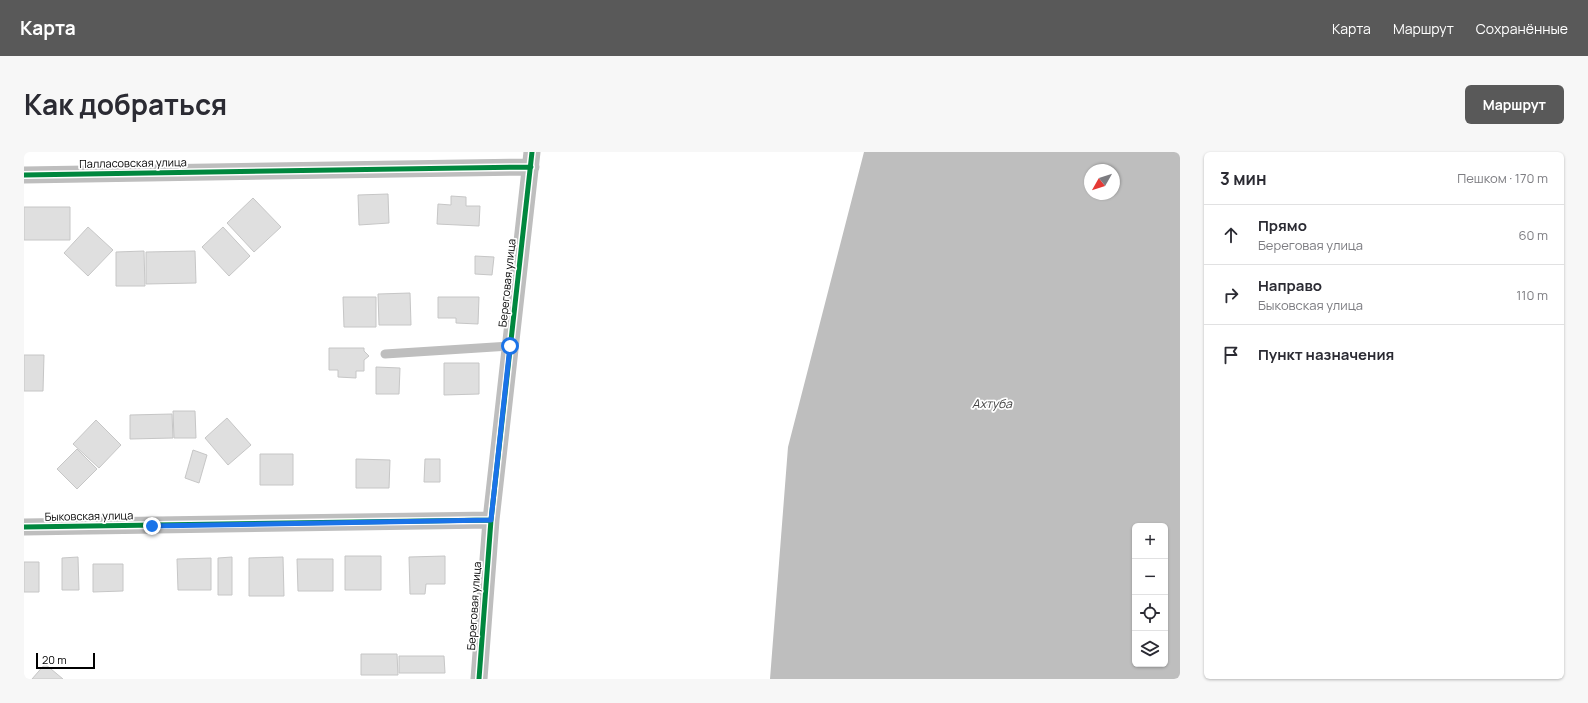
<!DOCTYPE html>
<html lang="ru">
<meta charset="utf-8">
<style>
:root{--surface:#fff;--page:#f7f7f7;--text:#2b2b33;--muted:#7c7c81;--line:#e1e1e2;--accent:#595959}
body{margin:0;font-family:Manrope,sans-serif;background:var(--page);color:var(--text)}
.controls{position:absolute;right:12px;bottom:12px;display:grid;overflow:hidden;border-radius:6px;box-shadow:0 1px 3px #0004}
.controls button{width:36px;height:36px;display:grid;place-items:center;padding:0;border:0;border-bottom:1px solid var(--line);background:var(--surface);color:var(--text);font:20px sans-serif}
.compass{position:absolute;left:1060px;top:12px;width:36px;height:36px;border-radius:50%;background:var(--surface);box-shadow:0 1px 3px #0004;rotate:231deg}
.scale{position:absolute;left:12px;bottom:10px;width:59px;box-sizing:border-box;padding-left:4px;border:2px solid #000;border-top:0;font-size:11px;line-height:14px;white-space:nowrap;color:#000;-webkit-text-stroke:3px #fff;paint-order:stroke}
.stop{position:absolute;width:12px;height:12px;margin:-9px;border:3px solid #1a73e8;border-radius:50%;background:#fff}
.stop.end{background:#1a73e8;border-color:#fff;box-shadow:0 1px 4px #0008}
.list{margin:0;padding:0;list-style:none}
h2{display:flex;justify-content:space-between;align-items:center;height:52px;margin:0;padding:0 16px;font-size:17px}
h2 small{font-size:13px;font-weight:400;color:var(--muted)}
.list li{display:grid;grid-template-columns:26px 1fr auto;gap:12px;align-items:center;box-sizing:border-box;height:60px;padding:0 16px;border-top:1px solid var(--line)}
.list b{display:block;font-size:15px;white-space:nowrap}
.list p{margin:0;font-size:13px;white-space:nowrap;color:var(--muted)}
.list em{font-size:13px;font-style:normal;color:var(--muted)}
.icon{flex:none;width:22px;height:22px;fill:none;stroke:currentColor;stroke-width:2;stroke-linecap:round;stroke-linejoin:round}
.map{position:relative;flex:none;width:1156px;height:527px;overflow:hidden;border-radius:6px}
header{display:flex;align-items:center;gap:24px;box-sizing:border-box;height:56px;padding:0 20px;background:var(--accent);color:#fff}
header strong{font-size:19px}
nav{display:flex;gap:22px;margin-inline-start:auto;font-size:14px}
.intro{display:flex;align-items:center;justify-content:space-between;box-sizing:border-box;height:96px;padding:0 24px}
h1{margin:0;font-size:28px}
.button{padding:10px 18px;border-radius:6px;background:var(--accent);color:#fff;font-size:14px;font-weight:700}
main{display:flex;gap:24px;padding:0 24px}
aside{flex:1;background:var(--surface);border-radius:6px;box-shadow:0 1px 3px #0004}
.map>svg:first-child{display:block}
</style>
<header>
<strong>Карта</strong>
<nav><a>Карта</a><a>Маршрут</a><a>Сохранённые</a></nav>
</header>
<div class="intro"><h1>Как добраться</h1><a class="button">Маршрут</a></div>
<main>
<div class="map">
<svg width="1156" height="527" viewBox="0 0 1156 527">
<rect width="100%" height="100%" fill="#fff"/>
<path fill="#bebebe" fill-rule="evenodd" d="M840,0H1156V527H746L764,295ZM1066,18H1090V42H1066ZM1111,374H1141V512H1111Z"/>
<path fill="#dfdfdf" stroke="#c6c6c6" d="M364,42L365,71L335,73L334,43Z
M427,44L442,45V54H456L455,74L413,72L414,52L427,53Z
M229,46L257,75L230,100L203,71Z
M0,55H46V88H0Z
M64,75L89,98L64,124L40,101Z
M199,75L226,104L205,124L178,95Z
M120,99L121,134H92V100Z
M171,99L172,131L122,132V100Z
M451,104L470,105L468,123L451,122Z
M386,141L387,173H355L354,142Z
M319,145H352V175H320Z
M414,145H455L454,172L432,171V166H414Z
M305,196H340V199L345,204L340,208V219H332V226L314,225V218H305Z
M0,203H20L19,239H0Z
M420,211H455V242L420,243Z
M352,215L376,216L375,242H352Z
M149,259H171L172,286H150Z
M148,262L149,286L106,287V263Z
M203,266L227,293L204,313L181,286Z
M72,268L97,293L75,316L49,292Z
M53,297L73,317L53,337L33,317Z
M169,298L183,303L175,331L161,326Z
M236,302H269V333H236Z
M332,307L366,308L365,336H332Z
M401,307H416V330H400Z
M321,404H357V438H321Z
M421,404V432H402L401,442H386L385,405Z
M54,405L55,438H38V406Z
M208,405V443H194V406Z
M259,405L260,444H225V406Z
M187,406V438H154L153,407Z
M273,407H309V439H274Z
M0,410H15V440H0Z
M69,412H99V439L69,440Z
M337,502H373L374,523H337Z
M375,504H420L421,521H375Z
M21,512L39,527H8Z"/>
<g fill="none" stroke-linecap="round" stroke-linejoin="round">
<path stroke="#bebebe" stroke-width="9" d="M361,202L486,194"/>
<path stroke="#bebebe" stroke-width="17" d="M0,23L507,15
M0,375L467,368
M455,527L467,368L508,0"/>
<defs>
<path id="cycleway" d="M0,23L507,15
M0,375L467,368
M455,527L467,368L508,0"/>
</defs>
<use href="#cycleway" stroke="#fff" stroke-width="8"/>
<use href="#cycleway" stroke="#00873e" stroke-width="5"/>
</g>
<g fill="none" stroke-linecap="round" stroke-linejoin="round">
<path stroke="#1a73e8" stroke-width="5" d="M128,374L467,368L486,194"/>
</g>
<g text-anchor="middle" stroke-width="3.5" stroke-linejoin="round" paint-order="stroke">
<g font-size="11" fill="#000" stroke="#fff">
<text transform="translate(109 11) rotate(-1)" y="4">Палласовская улица</text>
<text transform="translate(483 131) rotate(-84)" y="4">Береговая улица</text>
<text transform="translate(65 364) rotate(-1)" y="4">Быковская улица</text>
<text transform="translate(450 454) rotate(-86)" y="4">Береговая улица</text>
</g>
<g font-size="12" font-style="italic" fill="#434343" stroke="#fff">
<text x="968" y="256">Ахтуба</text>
</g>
</g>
</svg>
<div class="controls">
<button>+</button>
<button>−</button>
<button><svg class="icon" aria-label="locate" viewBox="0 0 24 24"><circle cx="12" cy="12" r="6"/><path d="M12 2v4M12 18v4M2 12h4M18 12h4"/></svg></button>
<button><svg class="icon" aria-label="layers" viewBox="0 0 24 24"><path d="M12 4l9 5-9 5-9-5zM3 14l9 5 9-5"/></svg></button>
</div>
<svg class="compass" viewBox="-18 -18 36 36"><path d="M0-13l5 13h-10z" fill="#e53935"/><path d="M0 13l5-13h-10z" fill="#7c7c81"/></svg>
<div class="scale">20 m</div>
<div class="stop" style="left:486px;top:194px"></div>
<div class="stop end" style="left:128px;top:374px"></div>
</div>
<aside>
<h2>3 мин<small>Пешком · 170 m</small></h2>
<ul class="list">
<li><svg class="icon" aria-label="ahead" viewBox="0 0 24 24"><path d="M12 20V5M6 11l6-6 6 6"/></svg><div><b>Прямо</b><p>Береговая улица</p></div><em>60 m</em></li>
<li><svg class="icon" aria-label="right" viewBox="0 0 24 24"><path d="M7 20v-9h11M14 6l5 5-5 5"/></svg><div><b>Направо</b><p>Быковская улица</p></div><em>110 m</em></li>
<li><svg class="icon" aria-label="arrive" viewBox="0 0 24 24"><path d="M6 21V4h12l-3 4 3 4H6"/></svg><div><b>Пункт назначения</b></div></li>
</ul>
</aside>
</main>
